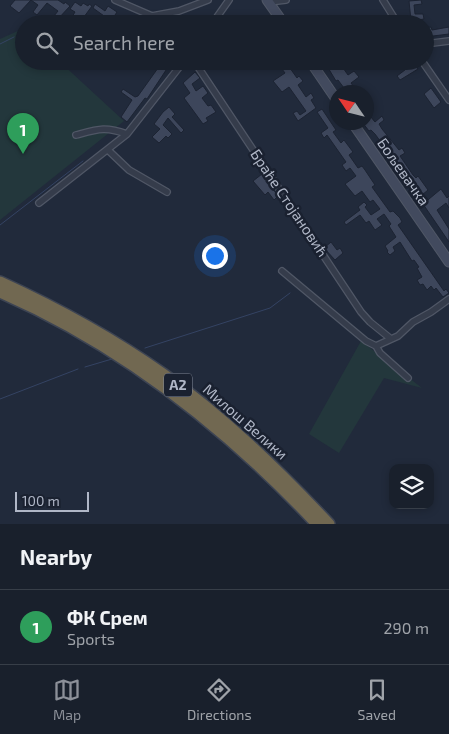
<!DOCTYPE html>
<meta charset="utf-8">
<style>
:root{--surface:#19202c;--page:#262d38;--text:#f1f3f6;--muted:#9fa3a9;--line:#373e48;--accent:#8c9099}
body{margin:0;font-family:"Exo 2",sans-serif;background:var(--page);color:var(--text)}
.controls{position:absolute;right:15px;bottom:15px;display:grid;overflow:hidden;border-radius:10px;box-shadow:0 2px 8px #0003}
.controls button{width:45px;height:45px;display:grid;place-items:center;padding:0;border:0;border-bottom:1px solid var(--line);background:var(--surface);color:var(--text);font:25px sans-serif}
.compass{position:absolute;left:329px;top:85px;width:45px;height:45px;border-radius:50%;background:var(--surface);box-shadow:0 2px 8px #0003;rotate:305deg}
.scale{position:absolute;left:15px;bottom:12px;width:74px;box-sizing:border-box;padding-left:5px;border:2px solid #b0b7c7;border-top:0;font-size:14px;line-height:18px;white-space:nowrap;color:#b0b7c7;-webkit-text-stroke:4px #1a2130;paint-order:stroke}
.you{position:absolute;left:214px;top:255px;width:18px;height:18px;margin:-12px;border:4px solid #fff;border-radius:50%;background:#1a73e8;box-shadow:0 0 0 8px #1a73e833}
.badge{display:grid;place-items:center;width:32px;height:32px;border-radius:50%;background:var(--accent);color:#fff;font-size:16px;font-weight:700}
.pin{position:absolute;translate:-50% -41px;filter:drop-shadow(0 1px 2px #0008)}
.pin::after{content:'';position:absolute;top:26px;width:18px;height:15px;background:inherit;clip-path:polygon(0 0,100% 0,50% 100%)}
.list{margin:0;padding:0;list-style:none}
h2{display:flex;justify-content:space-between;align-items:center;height:65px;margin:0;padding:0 20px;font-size:21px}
h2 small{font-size:16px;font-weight:400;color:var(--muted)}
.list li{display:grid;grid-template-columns:32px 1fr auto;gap:15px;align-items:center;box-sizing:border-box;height:75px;padding:0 20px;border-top:1px solid var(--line)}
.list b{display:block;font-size:19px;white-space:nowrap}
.list p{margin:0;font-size:16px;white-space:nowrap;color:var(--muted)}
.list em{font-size:16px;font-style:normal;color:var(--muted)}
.icon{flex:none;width:28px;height:28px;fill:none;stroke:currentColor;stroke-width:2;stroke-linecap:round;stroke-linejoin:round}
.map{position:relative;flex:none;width:449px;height:524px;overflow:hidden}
.search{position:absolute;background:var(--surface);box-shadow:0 2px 8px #0003;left:15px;right:15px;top:15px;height:55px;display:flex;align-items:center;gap:12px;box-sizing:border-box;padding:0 18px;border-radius:28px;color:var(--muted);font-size:19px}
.sheet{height:140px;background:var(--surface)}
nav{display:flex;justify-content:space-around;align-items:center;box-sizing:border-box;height:70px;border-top:1px solid var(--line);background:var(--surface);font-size:14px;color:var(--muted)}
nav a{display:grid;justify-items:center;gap:2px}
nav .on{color:var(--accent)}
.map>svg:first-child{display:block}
</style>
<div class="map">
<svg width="449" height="524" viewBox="0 0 449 524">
<rect width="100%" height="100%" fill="#212a3b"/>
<path fill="#23373c" d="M20,30L24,37V61H59L124,121L0,220V39Z
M361,341L422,388L384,378L339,453L309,434Z"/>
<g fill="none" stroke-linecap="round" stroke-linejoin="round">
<path stroke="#344363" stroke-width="1" d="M0,44L14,37
M0,225L83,161
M145,348L270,308L290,293
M85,367L112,359
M0,399L78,369"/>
</g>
<path fill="#3d465b" stroke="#1c2332" d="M15,0H31L19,13L10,6Z
M31,0H58L64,4L65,2L70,6L58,19L54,16L58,11L47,3L37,15L33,12L38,5Z
M421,0L422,4L414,5L415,14H423L424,19L411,21L409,1Z
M75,2L81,6L83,3L88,6L89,4L92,6L81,21L76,17L75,19L72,17L75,12L70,9Z
M95,4L105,11L108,6L117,12L111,21L93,8Z
M431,27L432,30L449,27V34L425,37V28Z
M163,61H172L147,99L145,98L127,122L121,117L132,100L121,92L123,89L135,97L138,96Z
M276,61H285L297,78L299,76L303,81L298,85L306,97L311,93L314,98L311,100L316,108L298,121L293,113L297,111L300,115L306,111L289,87L282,92L273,81L285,73Z
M324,61H347L341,65L348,75L354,71L359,77L351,83L357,91L347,92L338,80L336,81Z
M414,63L418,69L400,80L397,76Z
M195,72L200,78L192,84L196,91L203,86L208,93L202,98L208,106L211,105L216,112L206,118L208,121L203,124L184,98L190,93L183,83Z
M431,88L441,102L434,108L424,94Z
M169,107L175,114L172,117L184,130L181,133L168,118L163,125L172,134L168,138L166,136L159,143L152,137L160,129L154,124L163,112Z
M322,109L336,130L333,132L341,143L344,140L353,152L349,155L358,168L362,166L365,170L375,185L372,187L390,212L393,211L400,218L402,222L398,225L444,291L446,289L449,293L443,297L436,288L434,290L431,286L427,290L423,284L420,285L417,280L422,277L417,268L419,267L414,260L412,261L400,242L393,247L395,251L390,255L387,252L388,251L385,246L396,237L389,226L391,224L384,214L377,219L382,225L375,230L369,221L366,223L360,215L346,225L344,222L360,210L358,207L364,202L367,205L365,207L371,215L380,209L373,200L370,202L362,191L355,196L345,184L356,176L350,168L346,171L342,165L346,162L327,135L324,138L321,133L328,128L317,112Z
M366,111L375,122L382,116L384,120L379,124L382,129L399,150L402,148L405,153L400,156L413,175L416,178L418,176L428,190L422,195L413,183L411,185L405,176L402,178L398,172L400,170L388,152L387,154L384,150L386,149L375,134L371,130L369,131L362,122H366Z
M262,174L278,196L274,200L268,192L265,195L253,181Z
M441,189L447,198L449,196V208L446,203L437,210L449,229V242L423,204Z
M331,242L337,250L340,248L343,253L335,260L324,248Z"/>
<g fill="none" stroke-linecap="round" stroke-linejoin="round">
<defs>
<path id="street" d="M115,0L152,16L179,11L208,0
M383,0L398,24
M269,2L286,0
M212,24L229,0
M425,44L449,41
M194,61L361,312L370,322L391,339
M422,61L449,100
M76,135C98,129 105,126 127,134
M108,150L129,170L167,192
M39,203L127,134L184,61
M282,271L366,341L376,346L380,353L408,378
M376,346L398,336L413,322L431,312L449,299"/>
<path id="secondary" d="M267,0L284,24
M310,61L336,99
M352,122L449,262"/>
<path id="highway" d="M0,282C57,308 112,338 163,374C224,417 278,470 329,524
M0,292C122,345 226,427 317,524"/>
</defs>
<use href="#street" stroke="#505766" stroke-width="8"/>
<use href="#secondary" stroke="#505766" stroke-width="11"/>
<use href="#highway" stroke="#3d4453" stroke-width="14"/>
<use href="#street" stroke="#353c4b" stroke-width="5.5"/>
<use href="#secondary" stroke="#424a5e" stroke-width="9"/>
<use href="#highway" stroke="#716851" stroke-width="11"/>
</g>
<g text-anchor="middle" stroke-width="5" stroke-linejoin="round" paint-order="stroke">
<rect fill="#1a2130" stroke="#838a9a" stroke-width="1" x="164" y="373.5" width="28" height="23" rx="4"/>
<g font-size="14" font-weight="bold" fill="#b0b7c7">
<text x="178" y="390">A2</text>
</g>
<g font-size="15" fill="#b0b7c7" stroke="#1a2130">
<text transform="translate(403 172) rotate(55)" y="5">Бољевачка</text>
<text transform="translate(289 203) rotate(56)" y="5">Браће Стојановић</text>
<text transform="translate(245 422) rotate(41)" y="5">Милош Велики</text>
</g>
</g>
</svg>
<div class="controls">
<button><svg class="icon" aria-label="layers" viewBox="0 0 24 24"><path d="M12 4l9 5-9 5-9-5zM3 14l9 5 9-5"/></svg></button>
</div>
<svg class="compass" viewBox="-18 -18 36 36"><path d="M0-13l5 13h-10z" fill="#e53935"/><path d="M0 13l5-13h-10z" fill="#9fa3a9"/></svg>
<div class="scale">100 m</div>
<div class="you"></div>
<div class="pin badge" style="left:23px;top:154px;background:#2e9e5b">1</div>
<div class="search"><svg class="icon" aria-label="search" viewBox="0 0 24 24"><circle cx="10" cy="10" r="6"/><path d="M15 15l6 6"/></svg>Search here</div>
</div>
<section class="sheet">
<h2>Nearby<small></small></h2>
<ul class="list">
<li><span class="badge" style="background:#2e9e5b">1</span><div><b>ФК Срем</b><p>Sports</p></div><em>290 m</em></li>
</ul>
</section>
<nav>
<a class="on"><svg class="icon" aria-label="map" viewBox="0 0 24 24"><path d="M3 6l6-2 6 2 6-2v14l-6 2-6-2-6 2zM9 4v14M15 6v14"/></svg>Map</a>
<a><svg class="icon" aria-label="directions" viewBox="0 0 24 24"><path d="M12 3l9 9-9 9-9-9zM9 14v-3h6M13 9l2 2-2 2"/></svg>Directions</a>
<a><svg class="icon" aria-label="saved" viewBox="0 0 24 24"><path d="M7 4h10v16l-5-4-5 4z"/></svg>Saved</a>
</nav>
